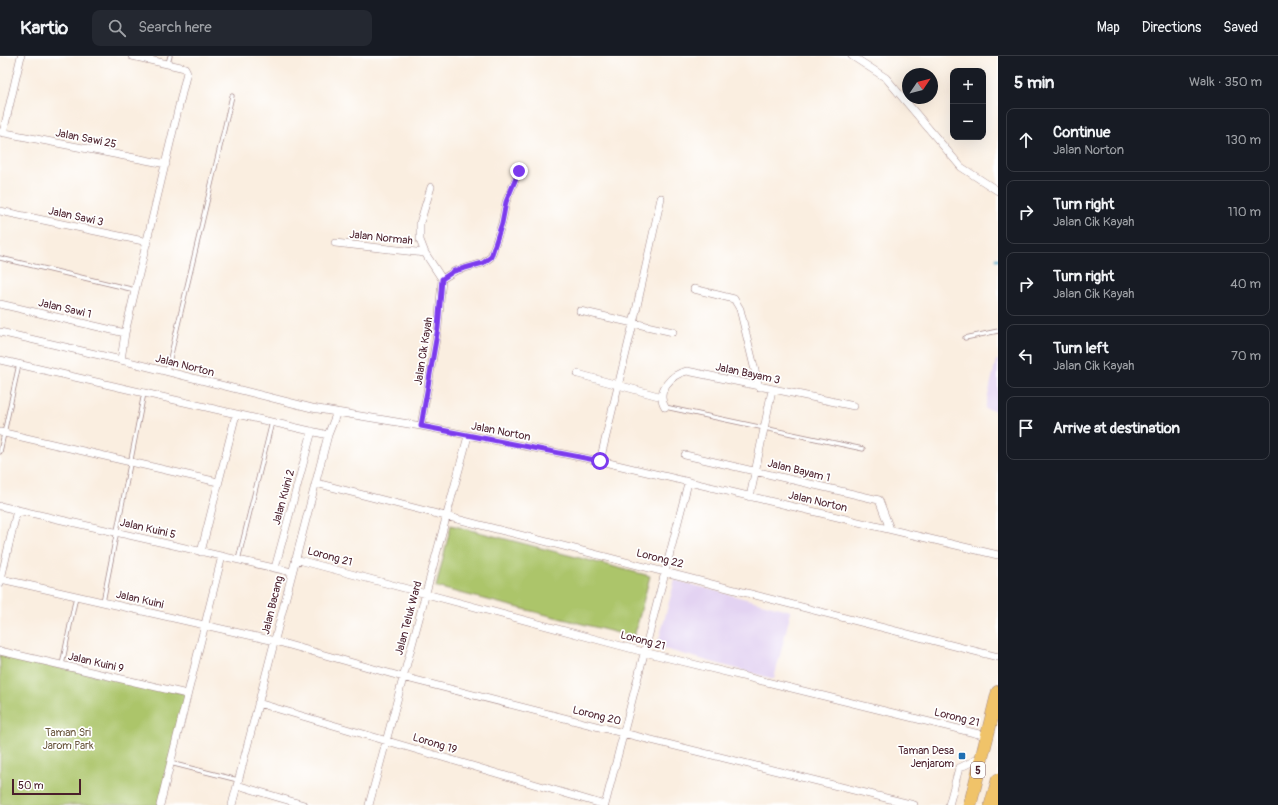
<!DOCTYPE html>
<meta charset="utf-8">
<style>
:root{--surface:#171b24;--page:#242831;--text:#f1f3f6;--muted:#9ea1a6;--line:#363941}
body{margin:0;font-family:Pangolin,sans-serif;background:var(--page);color:var(--text)}
.controls{position:absolute;right:12px;top:12px;display:grid;overflow:hidden;border-radius:8px;box-shadow:0 4px 16px #0002}
.controls button{width:36px;height:36px;display:grid;place-items:center;padding:0;border:0;border-bottom:1px solid var(--line);background:var(--surface);color:var(--text);font:20px sans-serif}
.compass{position:absolute;left:902px;top:12px;width:36px;height:36px;border-radius:50%;background:var(--surface);box-shadow:0 4px 16px #0002;rotate:55deg}
.scale{position:absolute;left:12px;bottom:10px;width:69px;box-sizing:border-box;padding-left:4px;border:2px solid #4a1f2b;border-top:0;font-size:11px;line-height:14px;white-space:nowrap;color:#4a1f2b;-webkit-text-stroke:3px #fff;paint-order:stroke}
.stop{position:absolute;width:12px;height:12px;margin:-9px;border:3px solid #7c3aed;border-radius:50%;background:#fff}
.stop.end{background:#7c3aed;border-color:#fff;box-shadow:0 1px 4px #0008}
.list{margin:0;padding:0;list-style:none}
h2{display:flex;justify-content:space-between;align-items:center;height:52px;margin:0;padding:0 16px;font-size:17px}
h2 small{font-size:13px;font-weight:400;color:var(--muted)}
.list li{display:grid;grid-template-columns:26px 1fr auto;gap:12px;align-items:center;box-sizing:border-box;height:64px;margin:0 8px 8px;padding:0 8px;border:1px solid var(--line);border-radius:8px}
.list b{display:block;font-size:15px;white-space:nowrap}
.list p{margin:0;font-size:13px;white-space:nowrap;color:var(--muted)}
.list em{font-size:13px;font-style:normal;color:var(--muted)}
.icon{flex:none;width:22px;height:22px;fill:none;stroke:currentColor;stroke-width:2;stroke-linecap:round;stroke-linejoin:round}
.map{position:relative;flex:none;width:998px;height:749px;overflow:hidden}
header{display:flex;align-items:center;gap:24px;box-sizing:border-box;height:56px;padding:0 20px;background:var(--surface);border-bottom:1px solid var(--line)}
header strong{font-size:19px}
nav{display:flex;gap:22px;margin-inline-start:auto;font-size:14px}
.search{width:280px;height:36px;background:var(--page);display:flex;align-items:center;gap:10px;box-sizing:border-box;padding:0 14px;border-radius:8px;color:var(--muted);font-size:15px}
main{display:flex}
aside{flex:1;background:var(--surface)}
.map>svg:first-child{display:block}
</style>
<header>
<strong>Kartio</strong>
<div class="search"><svg class="icon" aria-label="search" viewBox="0 0 24 24"><circle cx="10" cy="10" r="6"/><path d="M15 15l6 6"/></svg>Search here</div>
<nav><a>Map</a><a>Directions</a><a>Saved</a></nav>
</header>
<main>
<div class="map">
<svg width="998" height="749" viewBox="0 0 998 749">
<rect width="100%" height="100%" fill="#fff"/>
<filter id="ink" filterUnits="userSpaceOnUse"><feTurbulence type="fractalNoise" baseFrequency=".025" numOctaves="2"/><feDisplacementMap in="SourceGraphic" scale="8" xChannelSelector="R" yChannelSelector="G"/><feConvolveMatrix kernelMatrix="1 2 1 2 8 2 1 2 1" color-interpolation-filters="sRGB"/></filter>
<filter id="wash" filterUnits="userSpaceOnUse"><feTurbulence type="fractalNoise" baseFrequency=".012" numOctaves="4" result="noise"/><feDisplacementMap in="SourceGraphic" scale="16" xChannelSelector="R" yChannelSelector="G"/><feGaussianBlur stdDeviation="0.9" result="paint"/><feColorMatrix in="noise" values="0 0 0 0 0 0 0 0 0 0 0 0 0 0 0 0 0 1.4 0 .05"/><feComposite in="paint" operator="in"/></filter>
<g filter="url(#wash)">
<rect width="100%" height="100%" fill="#faeee0"/>
<path fill="#e3d3f2" d="M996,304H998V355L985,353Z
M675,524L791,555L774,623L657,591Z"/>
<path fill="#acc56b" stroke="#7b724b" d="M451,469L650,520L634,581L436,531Z
M0,599L187,638L160,749H0Z"/>
<g fill="none" stroke-linecap="round" stroke-linejoin="round">
<path stroke="#49a5c7" stroke-width="3" d="M997,203H998"/>
</g>
</g>
<g filter="url(#ink)">
<g fill="none" stroke-linecap="round" stroke-linejoin="round">
<defs>
<path id="lane" d="M168,7L170,0
M0,202L135,234
M965,282L998,275
M167,315L232,40
M665,351L863,393
M0,396L19,308
M238,504L272,366
M103,546L144,337
M62,609L76,540
M170,707L238,724"/>
<path id="street" d="M852,0L886,22L961,111L998,135
M0,76L166,108
M3,77L21,0
M0,155L148,186
M335,187L425,197
M442,223L455,215L483,207L491,201L502,167L506,146L519,115
M694,233L734,243L740,253L759,331
M0,248L125,277
M580,255L673,276
M0,276L121,304L312,352L421,370L600,405L998,499
M0,304L328,379
M121,304L125,277L187,16L185,12L132,0
M578,318L662,341
M665,351C655,335 672,318 687,315L854,350
M421,370L438,272L442,223L425,197L420,184V167L431,131
M0,376L218,426
M685,399L879,444L890,473
M600,405L633,268L661,142
M316,427L998,601
M750,441L772,334
M0,450L292,516
M201,496L236,358
M295,503L644,596L987,680
M275,512L312,375
M1,523L275,585L403,621L623,677L914,749
M0,527L17,454
M0,595L187,638
M258,647L605,749
M237,729L304,749
M160,749L222,500
M232,749L328,379L337,356
M369,749L468,380
M605,749L688,427
M949,749L959,712L982,701"/>
<path id="highway" d="M970,749L998,636
M991,749L998,724"/>
</defs>
<use href="#lane" stroke="#a28686" stroke-width="5"/>
<use href="#street" stroke="#a28686" stroke-width="8"/>
<use href="#highway" stroke="#a28686" stroke-width="14"/>
<use href="#lane" stroke="#fff" stroke-width="3.5"/>
<use href="#street" stroke="#fff" stroke-width="7"/>
<use href="#highway" stroke="#f0c369" stroke-width="13"/>
</g>
</g>
<g fill="none" stroke-linecap="round" stroke-linejoin="round" filter="url(#ink)">
<path stroke="#7c3aed" stroke-width="5" d="M519,115L506,146L502,167L491,201L483,207L454,215L442,223L438,272L421,370L600,405"/>
</g>
<rect fill="#1f6fb2" stroke="#fff" stroke-width="1.5" x="958" y="696" width="8" height="8" rx="2"/>
<g text-anchor="middle" stroke-width="3.5" stroke-linejoin="round" paint-order="stroke">
<rect fill="#fff" stroke="#80626b" stroke-width="1" x="971" y="706" width="14" height="16" rx="3"/>
<g font-size="10" font-weight="bold" fill="#4a1f2b">
<text x="978" y="718">5</text>
</g>
<g font-size="11" fill="#4a1f2b" stroke="#fff">
<text transform="translate(86 82) rotate(11)" y="4">Jalan Sawi 25</text>
<text transform="translate(76 160) rotate(12)" y="4">Jalan Sawi 3</text>
<text transform="translate(381 181) rotate(6)" y="4">Jalan Normah</text>
<text transform="translate(65 252) rotate(13)" y="4">Jalan Sawi 1</text>
<text transform="translate(423 295) rotate(-81)" y="4">Jalan Cik Kayah</text>
<text transform="translate(185 309) rotate(14)" y="4">Jalan Norton</text>
<text transform="translate(748 317) rotate(12)" y="4">Jalan Bayam 3</text>
<text transform="translate(501 375) rotate(11)" y="4">Jalan Norton</text>
<text transform="translate(799 414) rotate(14)" y="4">Jalan Bayam 1</text>
<text transform="translate(283 441) rotate(-75)" y="4">Jalan Kuini 2</text>
<text transform="translate(818 445) rotate(13)" y="4">Jalan Norton</text>
<text transform="translate(148 472) rotate(13)" y="4">Jalan Kuini 5</text>
<text transform="translate(330 500) rotate(15)" y="4">Lorong 21</text>
<text transform="translate(660 502) rotate(14)" y="4">Lorong 22</text>
<text transform="translate(140 543) rotate(13)" y="4">Jalan Kuini</text>
<text transform="translate(272 549) rotate(-76)" y="4">Jalan Bacang</text>
<text transform="translate(408 562) rotate(-75)" y="4">Jalan Teluk Ward</text>
<text transform="translate(643 584) rotate(15)" y="4">Lorong 21</text>
<text transform="translate(96 606) rotate(13)" y="4">Jalan Kuini 9</text>
<text transform="translate(597 659) rotate(14)" y="4">Lorong 20</text>
<text transform="translate(957 661) rotate(14)" y="4">Lorong 21</text>
<text transform="translate(435 687) rotate(17)" y="4">Lorong 19</text>
</g>
<g font-size="11" fill="#6c5941" stroke="#fff">
<text x="68" y="680">Taman Sri<tspan x="68" dy="13">Jarom Park</tspan></text>
</g>
<g font-size="11" fill="#4a1f2b" stroke="#fff" text-anchor="end">
<text x="954" y="698">Taman Desa<tspan x="954" dy="13">Jenjarom</tspan></text>
</g>
</g>
</svg>
<div class="controls">
<button>+</button>
<button>−</button>
</div>
<svg class="compass" viewBox="-18 -18 36 36"><path d="M0-13l5 13h-10z" fill="#e53935"/><path d="M0 13l5-13h-10z" fill="#9ea1a6"/></svg>
<div class="scale">50 m</div>
<div class="stop" style="left:600px;top:405px"></div>
<div class="stop end" style="left:519px;top:115px"></div>
</div>
<aside>
<h2>5 min<small>Walk · 350 m</small></h2>
<ul class="list">
<li><svg class="icon" aria-label="ahead" viewBox="0 0 24 24"><path d="M12 20V5M6 11l6-6 6 6"/></svg><div><b>Continue</b><p>Jalan Norton</p></div><em>130 m</em></li>
<li><svg class="icon" aria-label="right" viewBox="0 0 24 24"><path d="M7 20v-9h11M14 6l5 5-5 5"/></svg><div><b>Turn right</b><p>Jalan Cik Kayah</p></div><em>110 m</em></li>
<li><svg class="icon" aria-label="right" viewBox="0 0 24 24"><path d="M7 20v-9h11M14 6l5 5-5 5"/></svg><div><b>Turn right</b><p>Jalan Cik Kayah</p></div><em>40 m</em></li>
<li><svg class="icon" aria-label="left" viewBox="0 0 24 24"><path d="M17 20v-9H6M10 6l-5 5 5 5"/></svg><div><b>Turn left</b><p>Jalan Cik Kayah</p></div><em>70 m</em></li>
<li><svg class="icon" aria-label="arrive" viewBox="0 0 24 24"><path d="M6 21V4h12l-3 4 3 4H6"/></svg><div><b>Arrive at destination</b></div></li>
</ul>
</aside>
</main>
